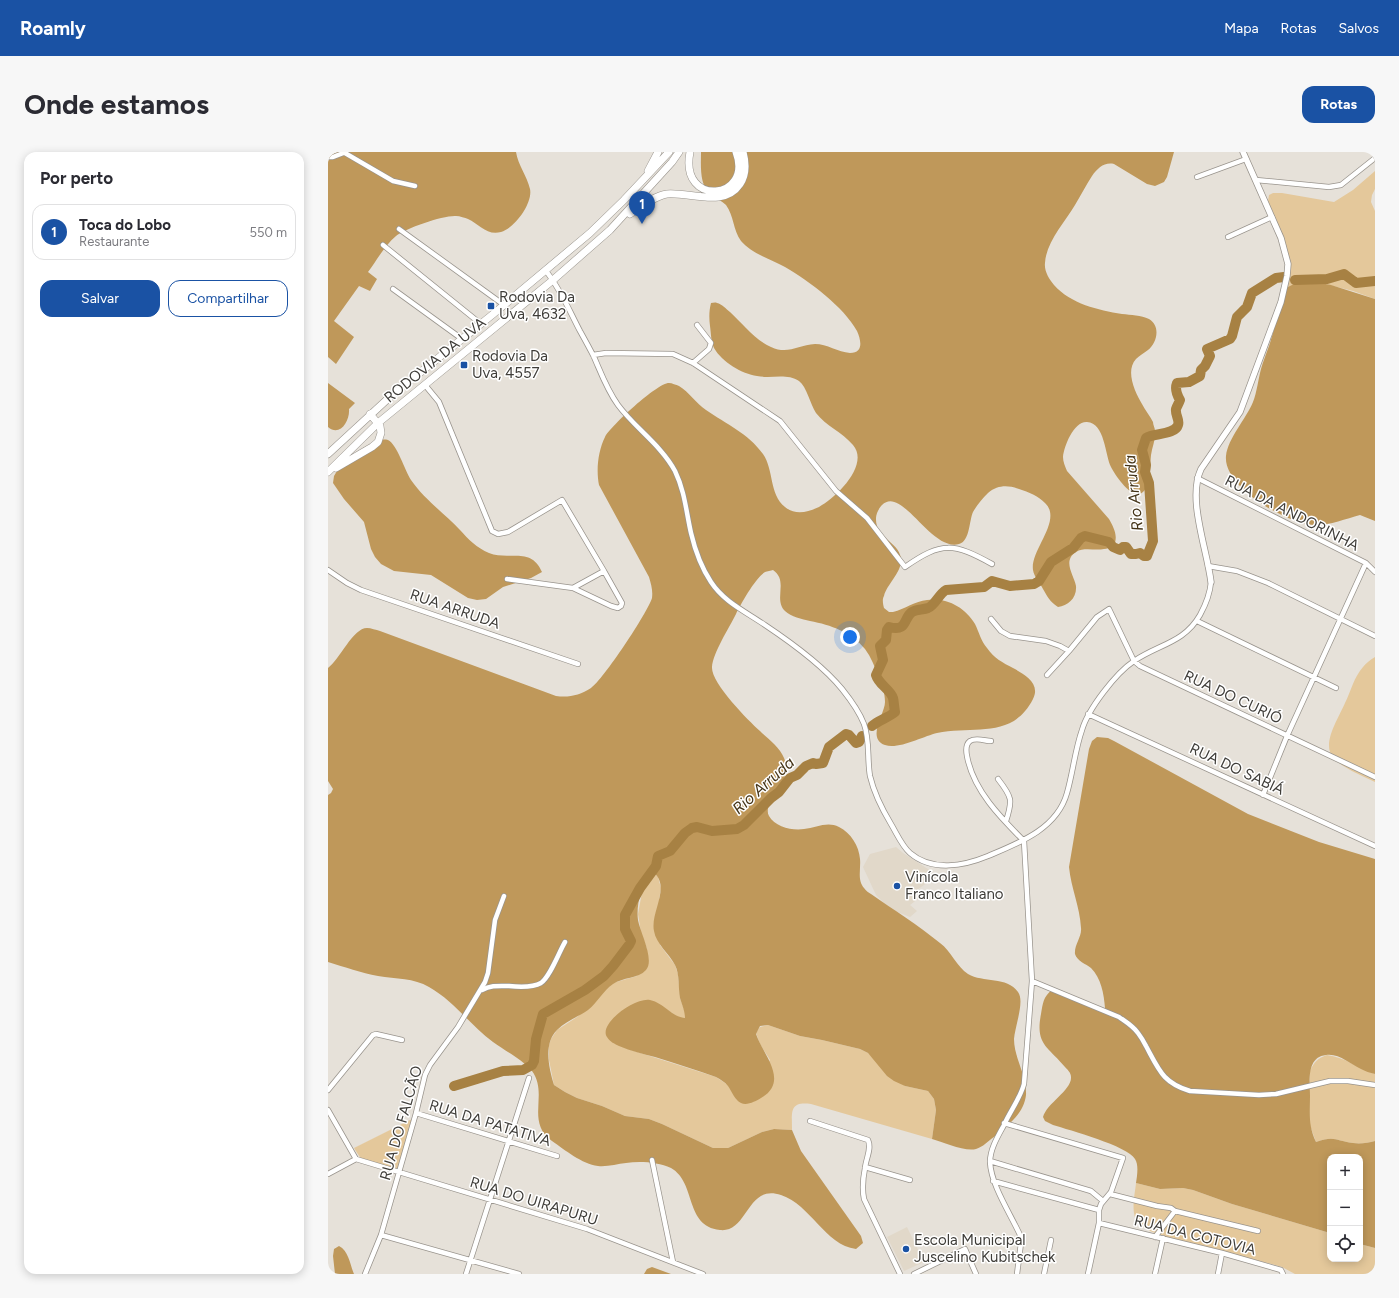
<!DOCTYPE html>
<html lang="pt">
<meta charset="utf-8">
<style>
:root{--surface:#fff;--page:#f7f7f7;--text:#2b2b33;--muted:#7c7c81;--line:#e1e1e2;--accent:#1a52a4}
body{margin:0;font-family:Figtree,sans-serif;background:var(--page);color:var(--text)}
.controls{position:absolute;right:12px;bottom:12px;display:grid;overflow:hidden;border-radius:8px;box-shadow:0 2px 10px #0003}
.controls button{width:36px;height:36px;display:grid;place-items:center;padding:0;border:0;border-bottom:1px solid var(--line);background:var(--surface);color:var(--text);font:20px sans-serif}
.you{position:absolute;left:522px;top:485px;width:14px;height:14px;margin:-10px;border:3px solid #fff;border-radius:50%;background:#1a73e8;box-shadow:0 0 0 6px #1a73e833}
.badge{display:grid;place-items:center;width:26px;height:26px;border-radius:50%;background:var(--accent);color:#fff;font-size:13px;font-weight:700}
.pin{position:absolute;translate:-50% -33px;filter:drop-shadow(0 1px 2px #0008)}
.pin::after{content:'';position:absolute;top:21px;width:14px;height:12px;background:inherit;clip-path:polygon(0 0,100% 0,50% 100%)}
.list{margin:0;padding:0;list-style:none}
h2{display:flex;justify-content:space-between;align-items:center;height:52px;margin:0;padding:0 16px;font-size:17px}
h2 small{font-size:13px;font-weight:400;color:var(--muted)}
.list li{display:grid;grid-template-columns:26px 1fr auto;gap:12px;align-items:center;box-sizing:border-box;height:56px;margin:0 8px 8px;padding:0 8px;border:1px solid var(--line);border-radius:12px}
.list b{display:block;font-size:15px;white-space:nowrap}
.list p{margin:0;font-size:13px;white-space:nowrap;color:var(--muted)}
.list em{font-size:13px;font-style:normal;color:var(--muted)}
.actions{display:flex;gap:8px;padding:12px 16px}
.actions a{flex:1;padding:9px 0;border:1px solid var(--accent);border-radius:12px;text-align:center;font-size:14px;color:var(--accent)}
.actions .main{background:var(--accent);color:#fff}
.icon{flex:none;width:22px;height:22px;fill:none;stroke:currentColor;stroke-width:2;stroke-linecap:round;stroke-linejoin:round}
.map{position:relative;flex:none;width:1047px;height:1122px;overflow:hidden;border-radius:12px}
header{display:flex;align-items:center;gap:24px;box-sizing:border-box;height:56px;padding:0 20px;background:var(--accent);color:#fff}
header strong{font-size:19px}
nav{display:flex;gap:22px;margin-inline-start:auto;font-size:14px}
.intro{display:flex;align-items:center;justify-content:space-between;box-sizing:border-box;height:96px;padding:0 24px}
h1{margin:0;font-size:28px}
.button{padding:10px 18px;border-radius:12px;background:var(--accent);color:#fff;font-size:14px;font-weight:700}
main{display:flex;gap:24px;padding:0 24px}
aside{flex:1;background:var(--surface);border-radius:12px;box-shadow:0 2px 10px #0003}
.map>svg:first-child{display:block}
</style>
<header>
<strong>Roamly</strong>
<nav><a>Mapa</a><a>Rotas</a><a>Salvos</a></nav>
</header>
<div class="intro"><h1>Onde estamos</h1><a class="button">Rotas</a></div>
<main>
<aside>
<h2>Por perto<small></small></h2>
<ul class="list">
<li><span class="badge">1</span><div><b>Toca do Lobo</b><p>Restaurante</p></div><em>550 m</em></li>
</ul>
<div class="actions"><a class="main">Salvar</a><a>Compartilhar</a></div>
</aside>
<div class="map">
<svg width="1047" height="1122" viewBox="0 0 1047 1122">
<rect width="100%" height="100%" fill="#e6e1d9"/>
<path fill="#e1d8c9" d="M568,695L575,701L603,719L600,723L603,728L586,740L591,746L582,753L589,759L582,765L562,757L548,743L535,715L542,702Z
M579,1075L596,1110L576,1119L559,1085Z"/>
<path fill="#e4c89b" d="M1047,19V37L1044,43L1043,50L1047,59V147L1025,139L989,130L958,136L962,112L943,58L940,49L941,43L945,41H954L1006,50L1025,38Z
M1047,505V630C1035,624 1006,613 1002,600C997,586 1012,563 1017,551C1023,539 1026,525 1035,515C1038,511 1042,508 1047,505Z
M326,721L330,725L333,736L331,748L332,793L347,813L350,822L352,846L357,860V867L350,865L330,852L303,898L388,925L400,933L409,948L442,908L432,892L428,881L432,875L440,873L472,884L494,888L532,897L540,901L577,934L600,939L606,947L608,958L604,987L483,952C461,949 464,960 464,978L446,977L434,980L400,996H385L334,972L321,967L297,964L274,954L249,946L237,940L226,933L221,908V893L223,887L229,878L249,865L285,831L309,824L319,797L313,781L310,762L316,729L321,722Z
M999,903C1016,905 1030,916 1047,922V989C1040,991 1032,992 1025,991C1008,989 1007,983 988,990L981,971L982,919C986,910 990,906 999,903Z
M86,966L70,1018L33,1007L26,996Z
M808,1031L832,1037L855,1036L865,1038L904,1052L1002,1081V1107H1032V1092L1047,1096V1122H967L954,1115L940,1111C915,1105 823,1087 810,1071C802,1061 807,1042 808,1031Z"/>
<path fill="#bf985a" d="M0,0H188C190,13 199,24 202,37C205,51 187,76 173,80C159,84 151,72 140,67C137,66 132,64 128,64C116,63 78,76 68,84C57,93 49,108 40,120L49,127L42,139L31,134L6,169L26,185L8,212L0,205Z
M373,0H846L839,25L836,30L827,34L819,32L786,12C776,10 770,16 764,24C758,33 753,43 747,53C737,70 718,90 717,111C716,119 721,127 726,133C743,152 770,158 794,162C803,163 813,163 821,167C833,174 829,191 820,198C816,201 811,204 808,207C797,219 807,240 814,252C817,258 822,264 825,270C825,273 827,276 827,279C828,287 824,295 823,303C822,311 823,322 820,330C819,334 817,340 812,342C803,346 787,323 783,315C777,303 777,271 759,270C746,269 736,294 735,305C735,310 737,314 739,319L781,367C786,376 791,385 785,395C782,395 779,397 776,397C767,399 756,395 748,400C734,409 746,423 748,434C749,446 740,454 730,455C722,450 719,444 715,437C712,431 706,425 705,418C702,398 735,368 717,351C710,344 701,340 691,337C679,333 670,333 660,341C654,347 649,353 645,360C641,369 642,389 631,392C603,400 574,333 554,353C551,356 548,362 548,366C547,386 570,389 573,406C575,419 559,432 556,444C554,447 555,452 556,456L561,460H565C577,457 587,449 599,448C618,445 637,455 647,472C651,480 653,489 659,496C666,506 675,511 685,516C696,522 713,531 705,547C684,588 646,573 609,581C596,584 570,598 557,593C538,586 557,562 557,550C557,541 554,532 550,524C547,515 543,505 537,497C523,480 503,473 482,469C474,467 463,465 457,459C445,447 461,429 445,418C443,419 439,419 437,420C428,425 412,453 408,462C401,476 385,501 384,515C383,531 420,568 432,579C440,587 452,595 456,606C467,629 433,650 441,664C447,675 465,679 476,677C488,676 499,669 511,675C523,681 531,694 532,707C533,717 529,728 536,736C538,739 541,741 543,742C566,758 590,773 612,791C623,799 629,815 640,822C655,831 679,824 690,840C697,849 687,874 686,887C686,906 699,923 698,943C696,962 679,974 666,985C660,989 655,995 648,997C637,1000 615,990 604,987L608,958L606,947L600,939L577,934L566,929L559,924L540,901L532,897L494,888L472,884L440,873L432,874L428,882C435,903 462,929 433,946C428,949 419,954 413,951C407,948 404,940 400,934C397,930 393,928 388,925C368,918 347,911 327,905C315,902 303,899 291,894C287,892 282,890 279,885C270,872 307,845 322,848C336,851 344,865 357,866C357,859 354,853 352,846C350,835 352,823 347,813C341,801 328,792 326,779C322,761 343,735 326,721L321,722C313,734 308,754 310,768C312,780 327,808 318,818C310,827 295,825 285,832C275,839 269,851 260,858C250,865 238,869 229,878C215,892 221,916 226,933L237,940L249,946L274,954L297,964L321,967L334,972L385,996H400L434,980L446,977L464,978L473,999L533,1084L535,1091L528,1097C497,1093 483,1053 453,1043C419,1031 420,1081 392,1078C356,1074 369,1031 343,1016C330,1010 312,1009 298,1011C289,1012 279,1015 270,1014C254,1012 237,998 224,989C197,970 221,942 204,919C194,907 177,899 165,890C142,873 126,849 101,835C86,826 68,827 50,824C33,821 17,815 0,810V643L3,641L5,637L0,629V516C12,507 25,476 39,476C43,476 48,478 52,479L228,544C241,546 252,543 263,536C275,528 320,460 324,446C325,438 323,432 321,425L271,333C268,318 270,299 277,285C283,274 329,231 341,231C344,231 348,233 351,234C361,240 368,251 378,258C398,272 420,281 435,302C446,318 441,342 457,355C468,364 480,360 491,355C508,346 542,313 525,293C514,280 498,274 488,261C482,252 479,235 471,229C459,221 443,227 429,224C414,222 394,210 386,196C383,190 383,181 382,174C381,166 381,159 383,151C385,151 387,150 389,151C394,152 398,157 402,160C414,171 427,188 443,195C460,203 470,193 487,192C499,192 510,200 522,201C536,201 533,188 529,179C516,155 481,129 457,115C443,107 424,102 413,89C405,78 406,64 398,53C394,49 388,46 383,43C371,33 373,14 373,0Z
M982,129L1003,133L1047,147V369L1032,363C1017,367 1000,374 985,373C958,371 895,335 898,304C900,286 918,267 925,250C929,240 930,228 933,217C935,210 938,202 941,194C947,175 952,155 958,136L970,130Z
M0,231L27,251L21,257C22,269 12,285 0,275Z
M51,287C53,288 58,287 60,288C69,292 77,319 83,328C96,347 116,361 132,378C140,387 149,396 161,401C181,409 203,394 214,420L203,426L175,435L158,447L149,448L140,446L103,423L66,419L53,412L47,405L43,397L36,370L16,347L5,331L6,324L9,319L35,296Z
M769,585L780,586L786,589L920,662L991,690L1047,707V922C1042,921 1037,919 1033,917C1022,912 1011,901 998,903C978,905 982,930 982,944C982,962 980,973 988,990C1007,983 1008,989 1025,991C1032,992 1040,991 1047,989V1096L1032,1092V1005H1002V1081L904,1052L865,1038L855,1036L832,1037L808,1031C809,1024 811,1013 807,1007C800,994 741,978 725,973L717,969L715,965C719,951 744,938 743,925C743,921 740,918 737,915C720,894 707,893 713,862C715,851 715,845 724,838L771,857L777,856C776,842 773,826 763,816C758,812 749,809 747,802C746,793 754,785 753,776C752,755 743,736 741,715L761,597L764,589Z
M11,1094C21,1099 22,1113 26,1122H7L5,1104L6,1097Z
M324,1115L343,1122H316L319,1117Z"/>
<g fill="none" stroke-linecap="round" stroke-linejoin="round">
<path stroke="#a78143" stroke-width="10" d="M967,128L999,127L1016,122L1028,131L1047,129
M544,574C551,568 560,566 567,560C566,555 566,550 565,546C562,537 551,533 548,523L555,508L552,494L558,488L559,478L561,475C580,480 575,466 584,460C589,457 595,458 600,456C607,453 611,442 618,438L656,435L664,429L682,434L706,432L711,429L723,410L745,396L753,386L757,384L781,390L785,395L792,398L795,395H798L803,402H808L812,401L816,404H819L825,389L821,331L817,320L818,313L814,298L818,286C826,281 847,283 850,273C852,268 847,263 848,257C849,254 851,251 852,248C849,243 847,236 849,231L861,230L872,224L873,218L877,214L882,204L879,197L902,187L904,184L909,165L919,155L924,141L948,126L956,125
M126,934L175,919L195,918L204,913L206,909L208,887L215,862L257,838L276,824L285,814L301,793L303,789L297,777V763L312,736L328,714L330,704L342,699L357,681L364,676L369,675L384,679L409,677L416,673L443,646L451,640L462,626L469,623L478,614L485,611L488,612L495,611L501,595L518,582L521,583L528,591L531,590L534,584"/>
<defs>
<path id="minor" d="M17,1L65,29L87,34
M0,5H5L18,0
M869,25L918,7
M928,28L1001,35L1013,33L1047,6
M71,77L176,153
M900,85L944,65
M55,93L153,172
M218,119C233,138 241,158 252,179C257,188 262,197 266,205C273,221 279,238 290,253C307,276 333,293 347,319C357,340 358,359 363,381C367,398 373,415 383,430C396,450 418,460 437,473C461,489 496,515 514,537C522,547 531,559 536,572C542,588 539,607 542,624C546,641 554,657 563,672C569,682 574,694 582,701C604,720 636,714 660,704C691,691 729,677 739,641C745,620 747,598 754,578C760,557 788,521 806,509C831,492 856,491 872,463C878,452 882,442 883,430
M65,137L134,187
M265,203L278,201L345,202L365,211L452,269L508,339L539,366L577,415C614,389 626,391 664,412
M365,211L381,197L383,191L369,173
M97,233L111,250L164,379L170,382L180,380L234,348L276,419L245,436L179,427
M869,326L1038,411L1047,420
M880,414L909,419L940,431L1047,484
M0,418L19,431L33,438L250,512
M245,436L283,454L290,456L293,454L294,451L276,419
M663,467L673,479L682,484L718,489L732,494L741,499
M869,469L1008,536
M719,523L741,499L769,465L781,457L806,509L812,514L1047,625
M760,562L1047,694
M663,589C657,589 648,585 642,589C638,592 638,599 639,604C645,638 673,666 696,689
M670,627C684,645 685,648 678,669
M935,643L959,584L1038,411
M704,829L791,865C798,870 805,874 810,881C813,885 816,890 818,894C831,918 835,931 862,939L931,943L948,942L1002,929H1020L1047,933
M154,838C163,833 171,834 181,834C191,835 204,836 213,831C222,825 231,800 237,790
M0,938L45,883L48,882L74,888
M0,958L28,1007
M88,961L229,1004
M482,969L540,988C544,997 538,1006 537,1016C535,1026 534,1037 536,1047L572,1122
M676,971L795,1006L783,1040L773,1052L771,1058V1071L760,1122
M28,1007L259,1077L375,1122
M324,1008L345,1110
M662,1009L763,1039L775,1049
M537,1015L582,1028
M0,1022L28,1007
M665,1029L771,1058
M782,1042L829,1054L843,1056L847,1059
M771,1071L894,1101L953,1118L955,1122
M53,1083L191,1122
M827,1085L847,1059L930,1079
M37,1122L53,1083L88,961L97,923L102,913L130,875L157,830L160,821L167,768L176,744
M138,1122L201,926
M586,1122L637,1097L648,1122
M689,1122L693,1091L692,1083C682,1061 663,1033 662,1010C662,997 670,984 676,973C682,959 692,947 696,932L704,829L696,689
M716,1122L723,1088
M827,1122L835,1086
M890,1122L894,1101"/>
<path id="tertiary" d="M883,430C879,397 859,347 873,317L912,260L953,150L959,124L960,112L953,86L915,0"/>
<path id="primary" d="M362,0C351,56 426,48 408,0
M320,19L330,0
M302,62C313,55 326,44 339,42C363,40 396,56 412,32C418,23 418,11 415,0
M0,302L64,243L164,163L262,81L296,48L341,0
M8,316L44,295L50,290L53,281L52,274L42,262
M0,320L50,271L225,128L282,78L344,10L351,0"/>
</defs>
<use href="#minor" stroke="#99948d" stroke-width="6"/>
<use href="#tertiary" stroke="#99948d" stroke-width="7"/>
<use href="#primary" stroke="#99948d" stroke-width="8"/>
<use href="#minor" stroke="#fff" stroke-width="4.5"/>
<use href="#tertiary" stroke="#fff" stroke-width="5.5"/>
<use href="#primary" stroke="#fff" stroke-width="7"/>
</g>
<g fill="#1a52a4" stroke="#fff" stroke-width="1.5">
<rect x="159" y="150" width="8" height="8" rx="2"/>
<rect x="132" y="209" width="8" height="8" rx="2"/>
<circle cx="569" cy="734" r="4"/>
<circle cx="578" cy="1097" r="4"/>
</g>
<g text-anchor="middle" stroke-width="3" stroke-linejoin="round" paint-order="stroke">
<g font-size="15" fill="#3f3d39" stroke="#fff" text-anchor="start">
<text x="171" y="150">Rodovia Da<tspan x="171" dy="17">Uva, 4632</tspan></text>
<text x="144" y="209">Rodovia Da<tspan x="144" dy="17">Uva, 4557</tspan></text>
<text x="577" y="730">Vinícola<tspan x="577" dy="17">Franco Italiano</tspan></text>
<text x="586" y="1093">Escola Municipal<tspan x="586" dy="17">Juscelino Kubitschek</tspan></text>
</g>
<g font-size="15" fill="#3f3d39" stroke="#fff">
<text transform="translate(107 208) rotate(-39)" y="5">RODOVIA DA UVA</text>
<text transform="translate(964 361) rotate(27)" y="5">RUA DA ANDORINHA</text>
<text transform="translate(127 457) rotate(19)" y="5">RUA ARRUDA</text>
<text transform="translate(905 545) rotate(25)" y="5">RUA DO CURIÓ</text>
<text transform="translate(909 617) rotate(25)" y="5">RUA DO SABIÁ</text>
<text transform="translate(73 971) rotate(-74)" y="5">RUA DO FALCÃO</text>
<text transform="translate(162 971) rotate(17)" y="5">RUA DA PATATIVA</text>
<text transform="translate(206 1049) rotate(17)" y="5">RUA DO UIRAPURU</text>
<text transform="translate(867 1083) rotate(14)" y="5">RUA DA COTOVIA</text>
</g>
<g font-size="16" font-style="italic" fill="#443418" stroke="#fff">
<text transform="translate(805 341) rotate(-96)" y="6">Rio Arruda</text>
<text transform="translate(435 633) rotate(-42)" y="6">Rio Arruda</text>
</g>
</g>
</svg>
<div class="controls">
<button>+</button>
<button>−</button>
<button><svg class="icon" aria-label="locate" viewBox="0 0 24 24"><circle cx="12" cy="12" r="6"/><path d="M12 2v4M12 18v4M2 12h4M18 12h4"/></svg></button>
</div>
<div class="you"></div>
<div class="pin badge" style="left:314px;top:72px">1</div>
</div>
</main>
